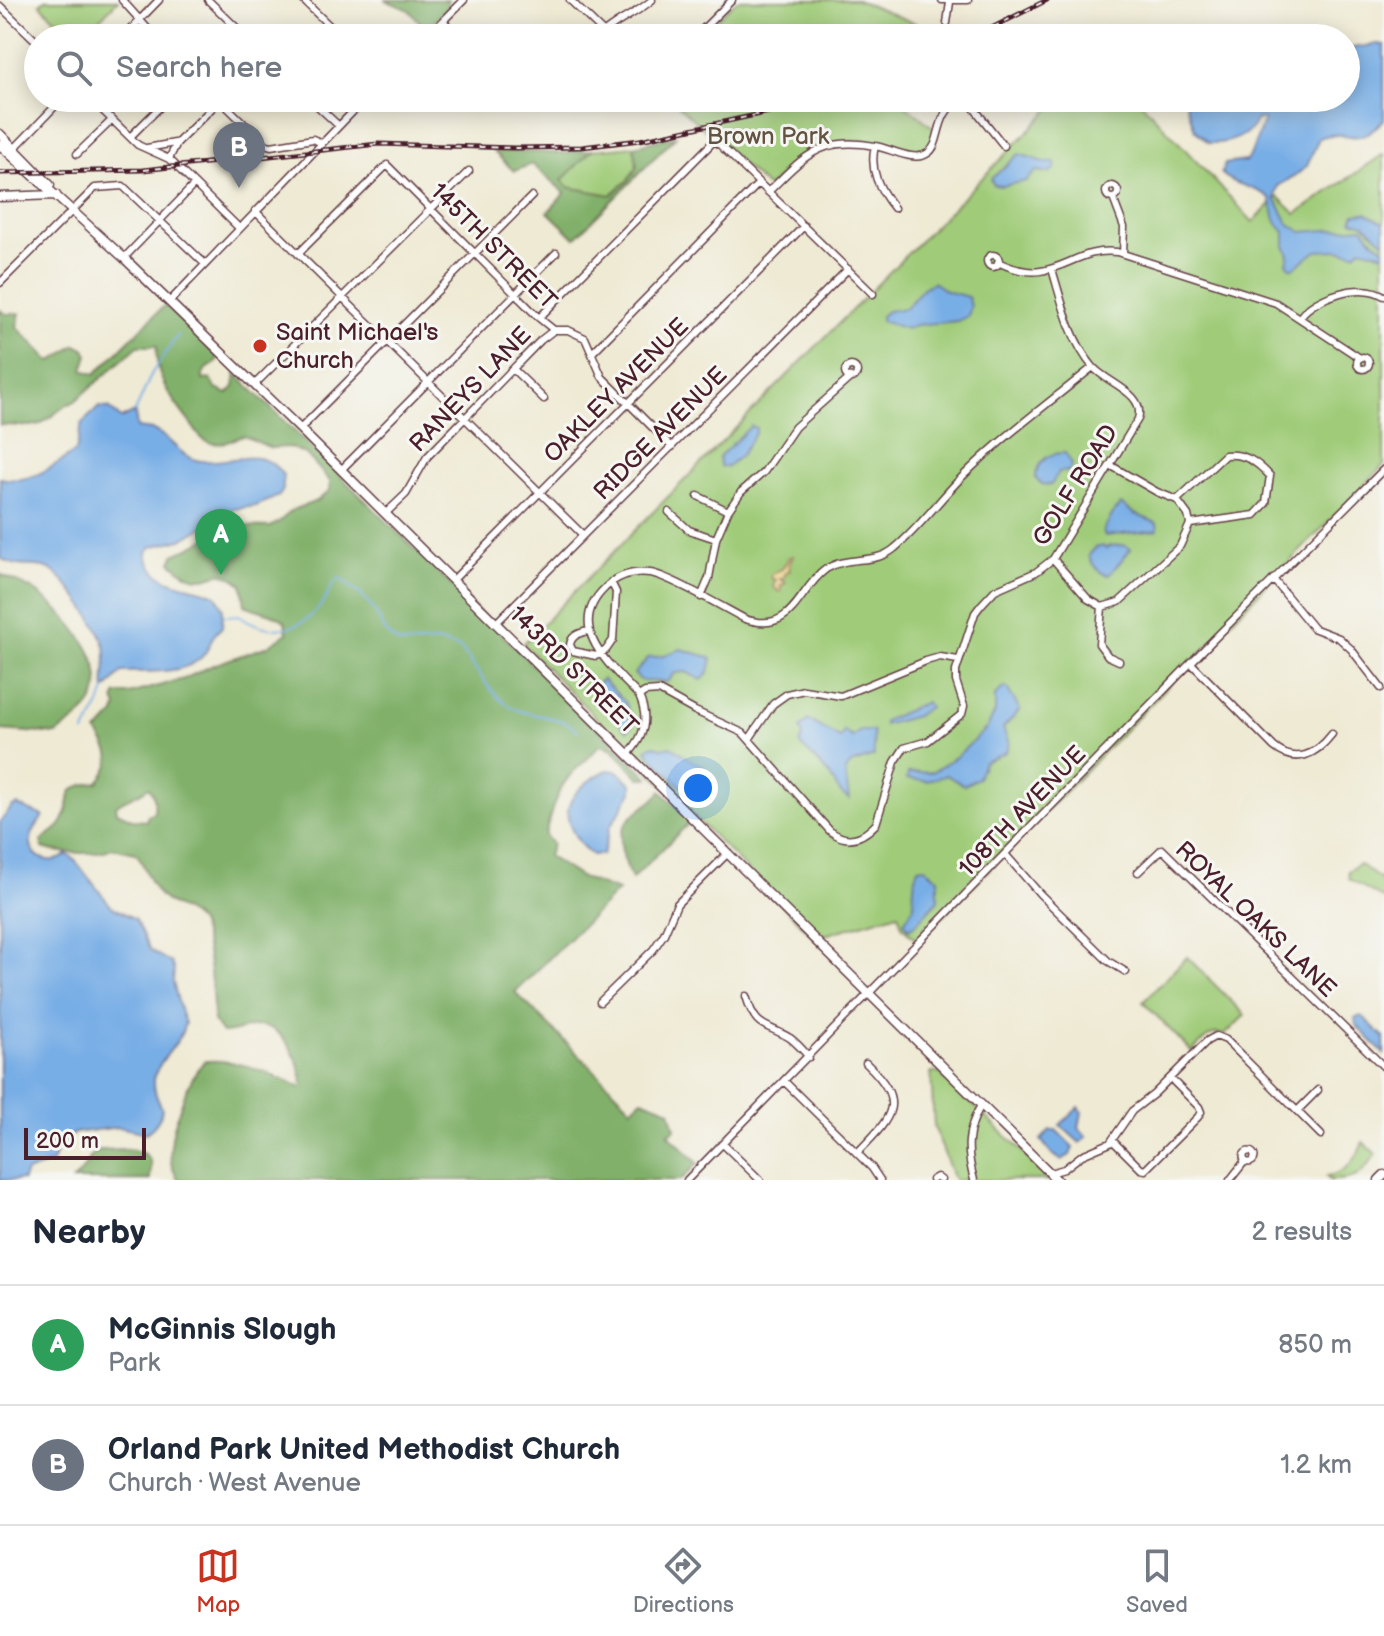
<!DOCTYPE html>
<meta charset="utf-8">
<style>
:root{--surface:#fff;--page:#f2f2f3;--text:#1f2937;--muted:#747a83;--line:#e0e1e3;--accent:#c8321e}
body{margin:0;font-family:"Balsamiq Sans",sans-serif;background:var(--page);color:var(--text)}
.scale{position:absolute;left:24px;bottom:20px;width:122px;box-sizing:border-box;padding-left:8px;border:4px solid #4a1f2b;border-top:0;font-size:22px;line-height:28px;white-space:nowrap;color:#4a1f2b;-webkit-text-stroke:6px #f6f6f2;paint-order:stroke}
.you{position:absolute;left:698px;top:788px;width:28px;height:28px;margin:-20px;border:6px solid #fff;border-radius:50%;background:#1a73e8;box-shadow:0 0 0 12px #1a73e833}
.badge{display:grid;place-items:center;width:52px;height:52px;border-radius:50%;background:var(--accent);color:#fff;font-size:26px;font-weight:700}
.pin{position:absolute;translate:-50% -66px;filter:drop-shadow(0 2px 4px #0008)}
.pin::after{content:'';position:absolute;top:42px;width:28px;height:24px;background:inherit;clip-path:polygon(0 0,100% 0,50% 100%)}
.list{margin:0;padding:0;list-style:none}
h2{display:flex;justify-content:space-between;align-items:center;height:104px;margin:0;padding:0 32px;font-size:34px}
h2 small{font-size:26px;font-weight:400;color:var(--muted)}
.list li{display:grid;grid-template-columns:52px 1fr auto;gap:24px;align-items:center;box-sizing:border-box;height:120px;padding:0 32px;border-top:2px solid var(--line)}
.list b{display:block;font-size:30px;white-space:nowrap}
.list p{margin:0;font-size:26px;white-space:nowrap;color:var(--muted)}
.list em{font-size:26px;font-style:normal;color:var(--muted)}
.icon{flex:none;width:44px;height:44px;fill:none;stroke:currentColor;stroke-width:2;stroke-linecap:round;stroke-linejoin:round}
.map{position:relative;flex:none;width:1384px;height:1180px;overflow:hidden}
.search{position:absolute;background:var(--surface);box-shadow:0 4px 20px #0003;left:24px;right:24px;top:24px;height:88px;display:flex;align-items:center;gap:20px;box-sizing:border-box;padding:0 28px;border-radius:44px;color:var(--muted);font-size:30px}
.sheet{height:344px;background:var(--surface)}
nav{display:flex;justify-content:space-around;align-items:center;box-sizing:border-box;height:112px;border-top:2px solid var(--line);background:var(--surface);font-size:22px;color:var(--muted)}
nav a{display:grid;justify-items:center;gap:4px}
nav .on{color:var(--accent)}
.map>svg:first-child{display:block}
</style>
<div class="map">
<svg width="1384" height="1180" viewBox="0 0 1384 1180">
<rect width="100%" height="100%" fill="#f6f6f2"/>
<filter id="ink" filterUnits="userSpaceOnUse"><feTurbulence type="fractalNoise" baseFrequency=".0125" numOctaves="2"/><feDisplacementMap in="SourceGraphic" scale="16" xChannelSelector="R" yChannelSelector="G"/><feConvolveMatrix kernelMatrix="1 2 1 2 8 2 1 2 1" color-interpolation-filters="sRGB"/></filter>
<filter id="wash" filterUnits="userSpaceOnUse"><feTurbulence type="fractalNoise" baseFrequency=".006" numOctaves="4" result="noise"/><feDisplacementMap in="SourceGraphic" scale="32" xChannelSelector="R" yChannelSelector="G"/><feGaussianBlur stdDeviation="1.8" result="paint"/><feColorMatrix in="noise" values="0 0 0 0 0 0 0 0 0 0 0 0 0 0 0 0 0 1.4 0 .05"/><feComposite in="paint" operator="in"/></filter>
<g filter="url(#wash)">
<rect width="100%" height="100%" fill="#efead4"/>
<path fill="#a0cc79" stroke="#757652" stroke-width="2" d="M45,0H118L92,27L68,32L40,4Z
M737,0H857L940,33L946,25L950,26V38H698Z
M670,98H897L935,129L932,145L926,153L915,155L863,140L824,144L804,154L768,188Z
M1061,98H1137L1253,222L1278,197L1296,214L1384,154V465L918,942L902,926L898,913L815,938L523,644Z
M634,146L637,167L627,181L611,195L568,187L561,180L592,150Z
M1359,864L1384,882V899L1349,879L1348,871Z
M1187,957L1245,1015L1225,1035C1210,1029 1202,1042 1192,1052L1143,1002Z
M931,1073H940C977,1110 1015,1143 1052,1180H954L934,1126Z
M1363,1142L1376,1154C1361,1177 1356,1180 1329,1180L1327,1176C1346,1173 1357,1159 1363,1142Z"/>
<path fill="#80b069" stroke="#65684a" stroke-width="2" fill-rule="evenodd" d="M385,0H448L446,11L427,30L409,10Z
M676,136L575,238L548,212L565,193L532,164L514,171L493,151L565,153L592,150L562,180L568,187L611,195L627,181L637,167L634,146Z
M165,305L218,357L216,363C208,369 202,368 203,380L210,379L216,389L227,394L234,387L236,374L649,778H640L611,748L599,745C589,760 583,761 573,772C556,790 551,811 545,835L552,844L548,856L580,877L618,891L515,992L632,1108L642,1099L670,1110L675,1129L668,1134L698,1163L681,1180H178C176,1175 172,1168 171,1162C167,1137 187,1078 205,1061C238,1058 270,1074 300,1087L303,1085C301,1065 285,1026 260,1026C247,1026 235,1033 222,1033L214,1022C213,1002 209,934 196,919C187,909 170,907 160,896C148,884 146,866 136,853L112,848C99,856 57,853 43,848L41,841C47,835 56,831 61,824C78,798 55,788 98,782C116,761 112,754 97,732L115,714L117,707L114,700L117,694H129L184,679L213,665L268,646L287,633L285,621C273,612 258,611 245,605L242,584C215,562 216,583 193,577C185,575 177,567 171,562L174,555L197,544L220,529L235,526L270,527L279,522L292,510L317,501L330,490V481L306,454L289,447L271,448L244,436C232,439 221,447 208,442C200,439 196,431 191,424C173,401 153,376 157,346H138L74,402C60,406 53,418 40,424C27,429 13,424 0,425V310L6,314L20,313L17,327L51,362L76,345L84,349L88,355L83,370L95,374ZM147,788H150C155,796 155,802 154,812L148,815L146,821L134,820L117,812L116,806C124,798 138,796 147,788Z
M0,574C13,581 27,585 39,594C67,615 111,662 94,699C88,713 69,724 57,734L0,730Z
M661,791L691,821L632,879C621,855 612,831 636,813C646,805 654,801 661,791Z
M99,1150C112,1150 144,1145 150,1161C152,1166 150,1175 150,1180H73C85,1172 86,1157 99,1150Z"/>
<path fill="#eeda9e" stroke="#9c7c64" stroke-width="2" d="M793,556L789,565L790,571L785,572V577L780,579L786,583L780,586L782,591L779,592L773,586L776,580L772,579L771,575L783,568L789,557Z"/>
<path fill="#78aee6" stroke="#616688" stroke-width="2" d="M1378,44L1384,45V119C1354,152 1351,126 1319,138L1307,166L1295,176L1278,186L1275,198L1288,223L1302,232L1363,227L1374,241L1384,248V254L1361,248L1355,253L1338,250L1317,251L1292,269L1287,263L1289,255L1285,246V232L1275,220L1270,198C1255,186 1234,186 1221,173L1225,164L1246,161L1250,156L1264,120L1257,119C1250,137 1228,144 1209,143L1195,130L1184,98H1234L1250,103L1264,98H1346V49Z
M1019,154L1048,163L1055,162V168L1050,173L1036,171L1026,181L1002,186L994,185L991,179Z
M1366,213L1384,223V242L1364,224L1352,220L1355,214Z
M933,282L946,291L968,297L971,306L968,316L958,321L916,325L907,329L881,321V316L887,311L906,308L922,289Z
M99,407L109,408L121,419L135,412L137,428C142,429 150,429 155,431C173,439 180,459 202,461C233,464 262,444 283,475V490L279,496L256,506L234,509L185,538L151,547L147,552C151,588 192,583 216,595L223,608L222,627C208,639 213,642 205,653C189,676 148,671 122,672L105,690C103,676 108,661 105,647C101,628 65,575 47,568C28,562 22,571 0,558V478C29,485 53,467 76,451L82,423Z
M751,426L756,428V432L741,455L727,467L720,466L719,457Z
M1065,453L1072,464L1070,471L1059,472L1051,485L1042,484L1036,479C1035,463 1049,452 1065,453Z
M1121,504L1135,514L1157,523L1158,530L1105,536L1103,531L1115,510Z
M1124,545L1131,549L1109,575C1099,574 1091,564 1089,555L1095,548L1103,546L1106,549L1109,546Z
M681,649L712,658L709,672L702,680L686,672L675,673L667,682L642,681L634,674L648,658L663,656Z
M602,679L626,703L632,726L627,730L594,698L593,689Z
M1004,687L1007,688L1020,710L1003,728L1009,744L1006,752L984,762L978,778L964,785L946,775L927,781L907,779L908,773L933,772L957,756L987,728L995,712V696Z
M926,702L929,707L916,716L884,725V721Z
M808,720L840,738L844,731L852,737L860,731H873L874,756L851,764L845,771L849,799C838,794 836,783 829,775C820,764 809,753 799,744L803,736L800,729Z
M653,745L662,748L671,746L690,760L704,766L700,791L697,795L687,792L650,755L647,749Z
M607,770L617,771L632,784V792L610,827L603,854L592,855C583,849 577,840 572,830C557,802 584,782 607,770Z
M17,805L43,816C39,823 32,830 31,839C28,859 55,867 67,854L73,858L112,907L135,919L150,950L171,963L174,970L173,982L181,1013L185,1023C177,1058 137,1065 162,1108C161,1119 155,1127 146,1133L119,1127L74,1133L57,1150L52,1163L26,1172L23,1180H0V822L12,807Z
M924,867L938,878V900L916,924L909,929L904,922L914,906C913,894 913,881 918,868Z
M1362,1016L1384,1037V1054L1357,1026L1355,1018Z
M1079,1107L1082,1112L1079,1128L1087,1137L1080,1143L1060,1125Z
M1050,1130H1056L1073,1147L1070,1155L1061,1160L1052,1154L1041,1140Z"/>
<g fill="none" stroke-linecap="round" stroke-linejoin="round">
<path stroke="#78aee6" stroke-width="2" d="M135,412L152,373L178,335
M224,616L239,615C270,637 304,633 326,598C331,590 331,583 339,578C352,588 365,596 373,609C382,623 384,636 401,644L439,642L460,648C476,667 488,692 509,706C530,719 560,713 578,731
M84,733L100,705L105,690"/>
</g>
</g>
<g filter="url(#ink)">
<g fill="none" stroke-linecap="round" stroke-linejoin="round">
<defs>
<path id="minor" d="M122,0L156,38
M208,0L247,38
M303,0L342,38
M570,0L603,32L611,33L616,38
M942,0H968
M0,6L33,38
M443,21L461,38
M947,23L950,2
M122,38L159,0
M426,38L464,0
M598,38C614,21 635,15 652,0
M694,38L732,0
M90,98L138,145L169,159L239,228
M218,98L265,144L271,146L313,139L322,143
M309,98L339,126
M966,98L1004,146
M104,112L118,98
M130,137L169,98
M875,146C869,170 879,189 894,208
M147,148L175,143
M12,151L63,98
M77,154L112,120
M169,159L177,143L220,100
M1106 192a6 6 0 1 1 12 0a6 6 0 1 1-12 0Z
M768,192C786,175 802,155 826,147C840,142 860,143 875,146C890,148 914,163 928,153C943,143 933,113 962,98
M1113,198L1124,227L1123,254
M255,211L583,535
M298,254L387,165L539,318L554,330H568L585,338L602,377L672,447
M987 261a6 6 0 1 1 12 0a6 6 0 1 1-12 0Z
M124,258L194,185
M998,262C1055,290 1070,246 1117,252L1276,303L1360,358
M0,283L95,188L123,186L205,264
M169,302L366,98
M1300,317C1314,297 1362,281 1384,296
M539,318L715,140L873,294
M593,352L759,183
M1357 363a6 6 0 1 1 12 0a6 6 0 1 1-12 0Z
M845 372a6 6 0 1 1 12 0a6 6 0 1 1-12 0Z
M513,369L544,399
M254,385L469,171
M300,429L532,196
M341,470L556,253
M698,496L728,511
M1177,500L1225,455C1245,453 1257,462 1270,476L1266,503L1255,515L1190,524
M669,512L689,530L716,539
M386,513L406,494L427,457L541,340L554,330
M1053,559L1088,599L1102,607L1119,602L1180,546L1190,524L1188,515L1177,500L1157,492L1110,465
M454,579L804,226
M1273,579L1313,628L1339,638L1351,649L1381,688
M701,597L709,578L716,539L728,511L741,492L764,472L795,427L850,378
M1102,607L1099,644L1108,656L1119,661
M497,622L848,269
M590,631C581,632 571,635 570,645L573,651L596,656L606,650L613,640L616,592L611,582
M1191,663L1274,747C1296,765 1316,755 1332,734
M639,696L645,692L659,691L695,711L743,733L830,831C847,844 862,839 876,824L895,762L904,748L928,741L962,714L964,706L956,681V671L975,613L981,605L995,590L1036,572L1053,559L1138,419C1146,393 1108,384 1093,367C1070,340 1062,302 1052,269
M750,738L773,704L787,694L804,690L841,696L926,661L940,657L958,660
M629,753C645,736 649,718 639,696C612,667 563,628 605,588C617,576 633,571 650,573C670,576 724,608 745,619C794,635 797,590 826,569C848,555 876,565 895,548C920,527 939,500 962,477C1002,437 1049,403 1093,367
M1005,854L1040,894L1108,961L1126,972
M1138,872L1162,849L1384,1067
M746,996C756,1030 765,1023 790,1038C797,1043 803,1050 809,1057
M600,1002L653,950L664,934L677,904L728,853
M785,1082L872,1168L880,1180
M1297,1111L1318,1090
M1112,1140L1141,1169L1145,1170L1198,1117L1201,1112L1199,1107L1170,1078
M723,1144L760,1180
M1243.5 1157a5.5 5.5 0 1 1 11 0a5.5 5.5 0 1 1-11 0Z
M857,1153C892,1117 908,1103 866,1063
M1050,1173L1064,1169L1082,1155L1110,1143L1132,1111L1154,1094L1207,1041L1216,1036L1226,1040L1321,1135
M687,1180L1213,640L1384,469
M932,1180L937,1177L941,1180
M974,1180C966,1151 966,1131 981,1105
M1230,1180L1245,1161"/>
<path id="major" d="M0,134L50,185
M0,145L124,258L300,429L1057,1180
M0,197L56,195
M1379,1180L1384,1175"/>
</defs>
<use href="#minor" stroke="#633d44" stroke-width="9"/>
<use href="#major" stroke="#633d44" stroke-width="11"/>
<use href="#minor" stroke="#fff" stroke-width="6"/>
<use href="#major" stroke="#fff" stroke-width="8"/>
<defs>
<path id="rail" d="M972,38L1047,0
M0,173L143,170L378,144L515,148L582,147L640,140L834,98"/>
</defs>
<use href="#rail" stroke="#4a1f2b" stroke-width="5"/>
<use href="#rail" stroke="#f6f6f2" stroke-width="2" stroke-dasharray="6" stroke-linecap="butt"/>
</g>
</g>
<circle fill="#c8321e" stroke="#f6f6f2" stroke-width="3" cx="260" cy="346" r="8"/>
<g text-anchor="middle" stroke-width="6" stroke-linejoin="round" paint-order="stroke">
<g font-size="24" fill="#645342" stroke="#f6f6f2">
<text x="768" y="144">Brown Park</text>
</g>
<g font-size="24" fill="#4a1f2b" stroke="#f6f6f2">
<text transform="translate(494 246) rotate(45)" y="8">145TH STREET</text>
<text transform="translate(470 389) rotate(-46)" y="8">RANEYS LANE</text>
<text transform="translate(616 390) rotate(-45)" y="8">OAKLEY AVENUE</text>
<text transform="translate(660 433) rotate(-45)" y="8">RIDGE AVENUE</text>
<text transform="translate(1075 485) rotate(-58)" y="8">GOLF ROAD</text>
<text transform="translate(574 670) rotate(45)" y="8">143RD STREET</text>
<text transform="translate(1022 811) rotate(-46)" y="8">108TH AVENUE</text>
<text transform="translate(1256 919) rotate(44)" y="8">ROYAL OAKS LANE</text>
</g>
<g font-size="24" fill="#4a1f2b" stroke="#f6f6f2" text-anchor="start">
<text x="276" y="340">Saint Michael's<tspan x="276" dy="28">Church</tspan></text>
</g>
</g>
</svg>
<div class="scale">200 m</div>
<div class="you"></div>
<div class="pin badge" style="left:221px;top:575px;background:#2e9e5b">A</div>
<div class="pin badge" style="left:239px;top:188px;background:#6b7280">B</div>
<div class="search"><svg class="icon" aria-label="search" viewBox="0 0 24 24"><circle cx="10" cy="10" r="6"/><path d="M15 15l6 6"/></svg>Search here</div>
</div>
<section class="sheet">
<h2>Nearby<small>2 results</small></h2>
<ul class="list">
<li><span class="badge" style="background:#2e9e5b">A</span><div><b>McGinnis Slough</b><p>Park</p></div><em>850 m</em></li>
<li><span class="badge" style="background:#6b7280">B</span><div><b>Orland Park United Methodist Church</b><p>Church · West Avenue</p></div><em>1.2 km</em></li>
</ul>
</section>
<nav>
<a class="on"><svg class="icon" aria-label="map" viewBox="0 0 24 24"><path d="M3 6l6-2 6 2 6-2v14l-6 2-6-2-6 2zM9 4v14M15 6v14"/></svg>Map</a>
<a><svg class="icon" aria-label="directions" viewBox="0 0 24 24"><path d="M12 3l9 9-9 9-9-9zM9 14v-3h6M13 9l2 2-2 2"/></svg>Directions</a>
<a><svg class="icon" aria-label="saved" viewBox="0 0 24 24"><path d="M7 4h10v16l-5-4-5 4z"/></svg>Saved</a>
</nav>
